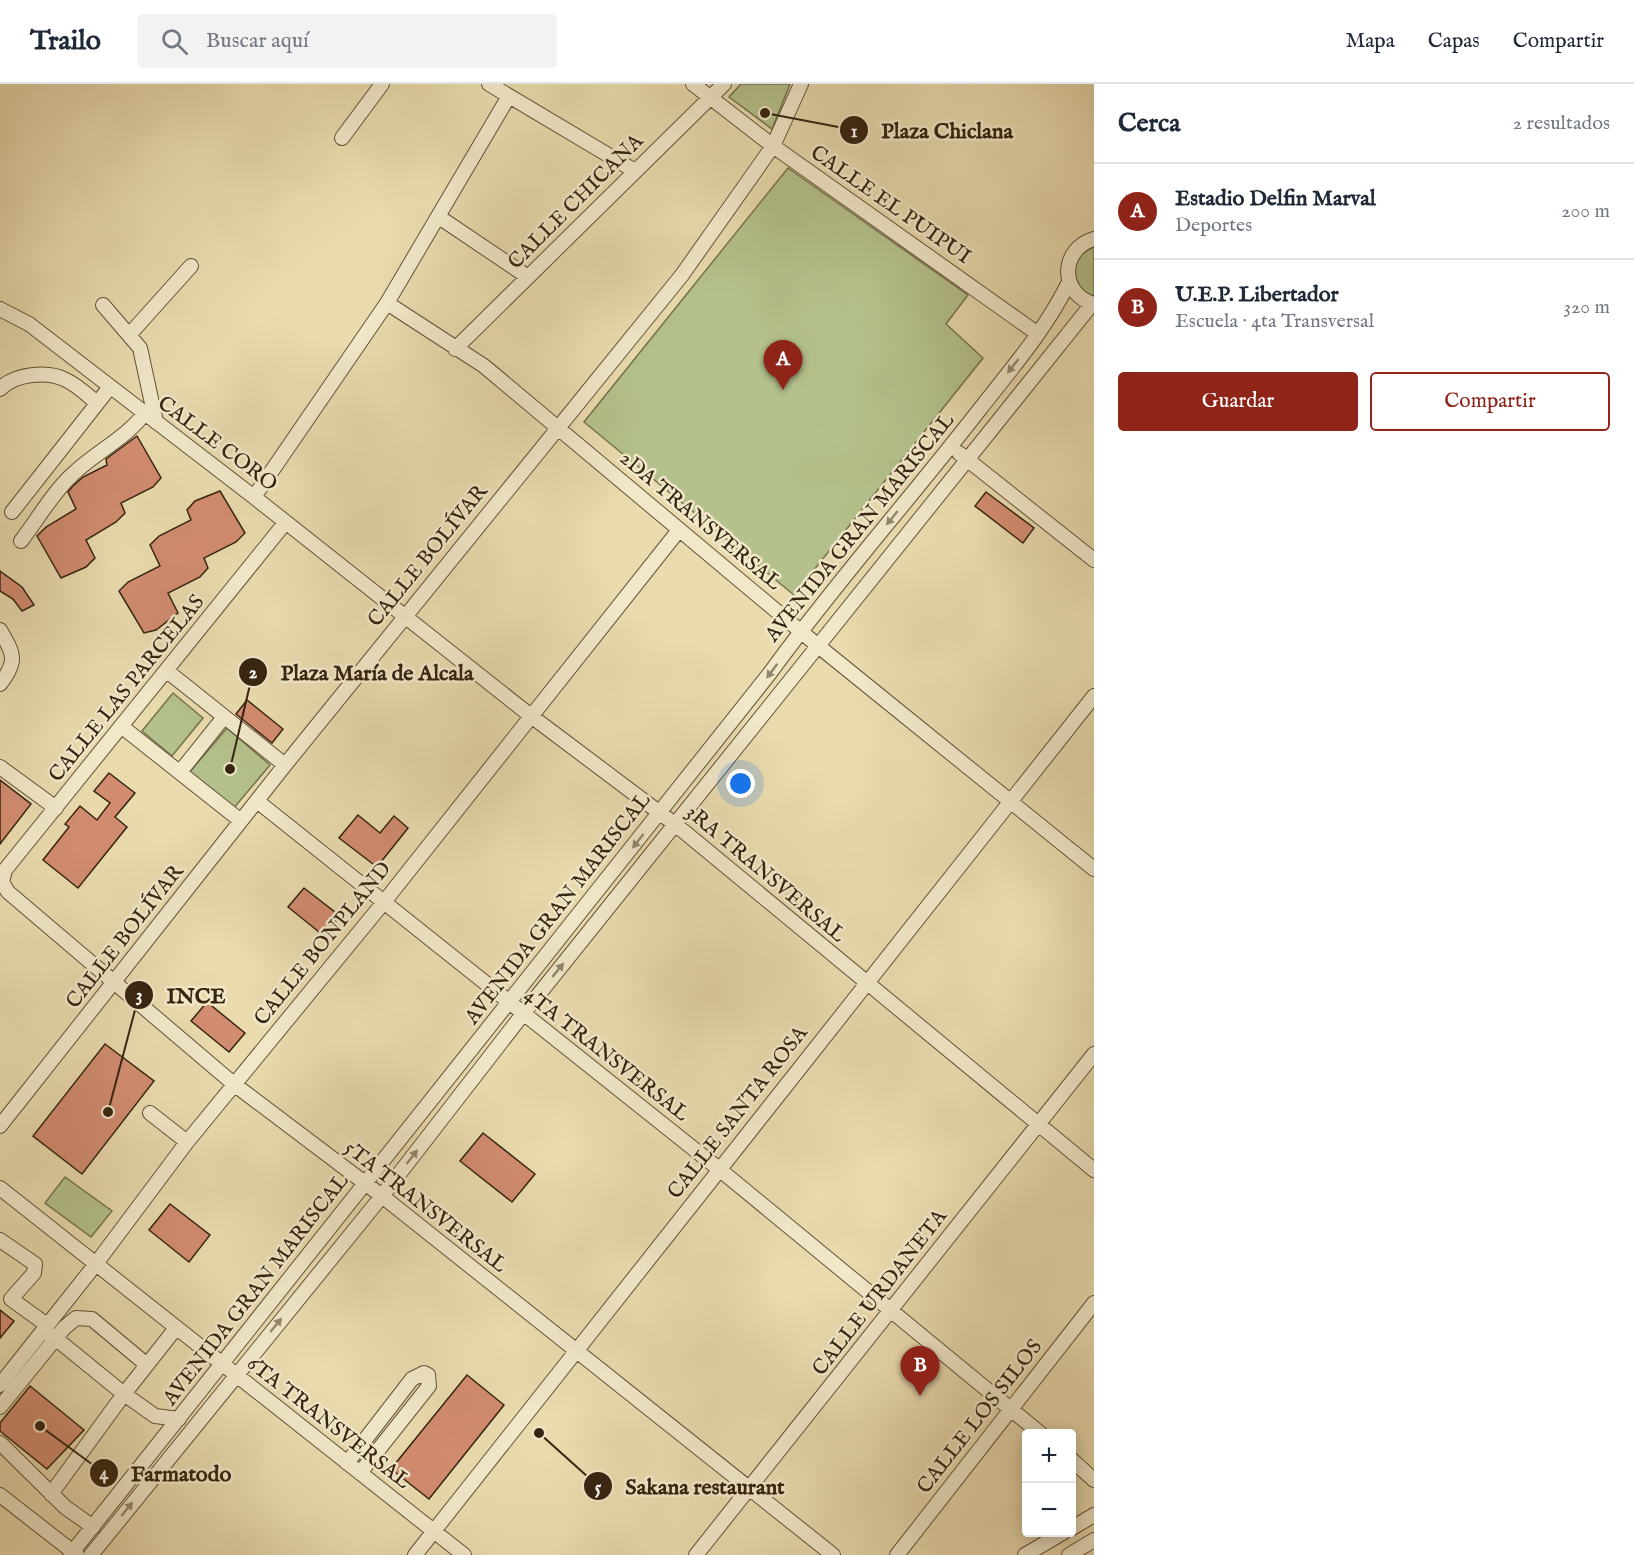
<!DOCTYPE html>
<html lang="es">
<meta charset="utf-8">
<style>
:root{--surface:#fff;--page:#f2f2f3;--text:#1f2937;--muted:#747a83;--line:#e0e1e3;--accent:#8f2418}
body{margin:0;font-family:"IM FELL English",serif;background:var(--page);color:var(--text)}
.controls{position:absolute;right:18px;bottom:18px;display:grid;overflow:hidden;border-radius:6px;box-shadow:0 3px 15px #0003}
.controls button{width:54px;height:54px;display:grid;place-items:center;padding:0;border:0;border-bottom:2px solid var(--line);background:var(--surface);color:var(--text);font:30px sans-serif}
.you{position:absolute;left:741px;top:700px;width:21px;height:21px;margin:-15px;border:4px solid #fff;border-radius:50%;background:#1a73e8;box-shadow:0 0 0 9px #1a73e833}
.badge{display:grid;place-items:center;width:39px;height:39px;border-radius:50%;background:var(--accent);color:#fff;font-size:20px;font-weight:700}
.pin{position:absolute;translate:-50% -50px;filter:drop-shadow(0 2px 3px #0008)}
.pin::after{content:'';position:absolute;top:32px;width:21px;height:18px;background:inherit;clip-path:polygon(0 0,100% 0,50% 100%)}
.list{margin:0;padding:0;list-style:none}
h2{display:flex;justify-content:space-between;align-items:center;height:78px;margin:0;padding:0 24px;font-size:26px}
h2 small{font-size:20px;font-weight:400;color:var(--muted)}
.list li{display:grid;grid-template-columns:39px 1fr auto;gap:18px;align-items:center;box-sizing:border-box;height:96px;padding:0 24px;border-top:2px solid var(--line)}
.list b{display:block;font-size:22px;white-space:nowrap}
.list p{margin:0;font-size:20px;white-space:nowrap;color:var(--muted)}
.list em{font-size:20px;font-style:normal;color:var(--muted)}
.actions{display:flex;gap:12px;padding:18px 24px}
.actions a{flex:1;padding:14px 0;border:2px solid var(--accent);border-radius:6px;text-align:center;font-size:21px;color:var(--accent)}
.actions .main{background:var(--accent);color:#fff}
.icon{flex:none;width:33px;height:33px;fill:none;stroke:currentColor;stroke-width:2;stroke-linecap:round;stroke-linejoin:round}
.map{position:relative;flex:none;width:1094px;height:1471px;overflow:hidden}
header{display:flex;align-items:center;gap:36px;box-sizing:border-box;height:84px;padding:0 30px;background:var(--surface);border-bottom:2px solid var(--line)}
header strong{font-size:28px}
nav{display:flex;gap:33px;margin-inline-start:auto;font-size:21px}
.search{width:420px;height:54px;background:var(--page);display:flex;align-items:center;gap:15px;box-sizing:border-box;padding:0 21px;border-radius:6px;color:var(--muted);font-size:22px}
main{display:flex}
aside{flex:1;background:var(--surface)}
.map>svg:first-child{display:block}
</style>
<header>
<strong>Trailo</strong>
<div class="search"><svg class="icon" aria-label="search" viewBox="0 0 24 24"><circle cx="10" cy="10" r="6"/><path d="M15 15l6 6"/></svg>Buscar aquí</div>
<nav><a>Mapa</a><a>Capas</a><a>Compartir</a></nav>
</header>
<main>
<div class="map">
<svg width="1094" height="1471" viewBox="0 0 1094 1471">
<rect width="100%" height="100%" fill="#e9dbae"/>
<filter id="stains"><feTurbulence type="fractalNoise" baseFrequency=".00333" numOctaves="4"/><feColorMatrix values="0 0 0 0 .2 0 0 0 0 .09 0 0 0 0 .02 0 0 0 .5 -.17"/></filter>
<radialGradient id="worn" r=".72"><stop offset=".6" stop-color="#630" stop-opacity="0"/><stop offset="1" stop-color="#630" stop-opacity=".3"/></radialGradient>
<path fill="#b4c18c" stroke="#74724e" stroke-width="1.5" d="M741,0H790L772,45L729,13Z
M788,84L968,211L946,240L983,274L794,511L584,338Z
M1094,163V212C1077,208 1068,184 1081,171C1084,168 1090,165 1094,163Z
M173,609L203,634L172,672L142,647Z
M227,644L270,681L233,725L189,689Z
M65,1093L112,1127L91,1153L45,1119Z"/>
<path fill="#d28c70" stroke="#352411" stroke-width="1.5" d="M137,352L161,394L153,403L121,419L125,429L116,438L86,456L95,474L86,483L61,494L37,452L46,443L76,425L68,408L72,403L83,393L107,381L106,375Z
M220,407L245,449L236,458L204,474L208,484L200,493L168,509L178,529L156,546L144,549L119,507L128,498L160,482L150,461L159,452L191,436L187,426L195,417Z
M986,408L1034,444L1023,459L975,422Z
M0,487L22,503L34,521L22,527L13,515L0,507Z
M247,616L283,645L272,659L236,630Z
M109,689L135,709L115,733L127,743L78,804L43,776L69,743L65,740L80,722L97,736L110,719L94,707Z
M0,696L31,720L0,760Z
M358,731L380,749L394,732L408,744L377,783L339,754Z
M304,804L340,832L324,852L288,823Z
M207,918L245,949L229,968L191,937Z
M105,960L154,997L82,1090L33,1052Z
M483,1049L535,1090L512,1118L460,1077Z
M170,1120L210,1151L189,1178L149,1146Z
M0,1226L14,1237L0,1254Z
M467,1291L504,1321L429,1415L391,1385Z
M30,1302L84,1346L47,1385L0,1347V1339Z"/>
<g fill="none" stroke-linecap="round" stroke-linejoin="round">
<defs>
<path id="minor" d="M489,0L635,87
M693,0L773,62L1038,250
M342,54L382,0
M439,133L528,193
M1094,155C1060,165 1059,210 1094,220
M387,219L484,282L817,561L1094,785
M103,221L140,264L156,338
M0,225L29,240L254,413L531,632L676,741L1094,1086
M130,250L191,182
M455,265L724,0
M0,305C14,290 48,286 66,296C77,301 87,311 96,318
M959,369L1094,476
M254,413L387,219L509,12
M12,428L110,303
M285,439L5,786L2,798L8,808L235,1001L382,1112L833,1471
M21,457C38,435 53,408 73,390C96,368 126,354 145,329
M0,546C14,570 18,577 0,600
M167,587L285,681
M121,642L241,737
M0,683L56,724
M180,688L224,633
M257,717L719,1085L1041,1350
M150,1029L187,1058
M0,1042L285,681L682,191L773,62L801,0
M0,1104L464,1471
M0,1156L35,1180L34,1189L11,1215L47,1241
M176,1244L124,1310L155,1332L179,1335
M44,1245L124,1310L51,1410
M0,1301L95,1181L187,1058L384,818L679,446
M0,1323L64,1244L76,1234L92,1235L147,1281
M0,1359L65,1423L93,1443
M1072,1376L1094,1396
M347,1379L412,1295L424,1289L428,1291L429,1302L360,1389
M0,1411L77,1471
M1072,1444L1094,1431
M70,1471L770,589C836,498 911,414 980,325C1012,284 1046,245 1069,198
M91,1471L382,1112L523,930L1092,220
M415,1471L1094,612
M696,1471L1094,970
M897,1471L1094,1219
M1025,1471L1064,1448
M1069,1471L1094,1456"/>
</defs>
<use href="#minor" stroke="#625238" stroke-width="16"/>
<use href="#minor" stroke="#f1e8ca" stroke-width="14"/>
</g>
<defs><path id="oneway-solid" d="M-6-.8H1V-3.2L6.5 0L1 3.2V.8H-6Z" transform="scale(1.5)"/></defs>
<g fill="#93866e">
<use href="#oneway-solid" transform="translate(1013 282) rotate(128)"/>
<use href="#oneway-solid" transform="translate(892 434) rotate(129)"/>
<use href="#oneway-solid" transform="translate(772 587) rotate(127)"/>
<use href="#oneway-solid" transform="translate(638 757) rotate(128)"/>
<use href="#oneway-solid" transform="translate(558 886) rotate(-51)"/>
<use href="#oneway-solid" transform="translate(412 1073) rotate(-52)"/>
<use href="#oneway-solid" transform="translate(276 1241) rotate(-51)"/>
<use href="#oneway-solid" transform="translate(127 1425) rotate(-51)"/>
</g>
<g text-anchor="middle" stroke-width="5" stroke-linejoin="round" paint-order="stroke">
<g font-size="21" fill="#352411" stroke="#f1e8ca">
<text transform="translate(575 117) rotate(-45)" y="7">CALLE CHICANA</text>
<text transform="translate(891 120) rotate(35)" y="7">CALLE EL PUIPUI</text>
<text transform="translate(218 359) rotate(37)" y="7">CALLE CORO</text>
<text transform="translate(701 436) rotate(40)" y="7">2DA TRANSVERSAL</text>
<text transform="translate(859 443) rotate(-51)" y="7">AVENIDA GRAN MARISCAL</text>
<text transform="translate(427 471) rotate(-51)" y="7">CALLE BOLÍVAR</text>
<text transform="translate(126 604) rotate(-51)" y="7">CALLE LAS PARCELAS</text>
<text transform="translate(766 789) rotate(40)" y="7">3RA TRANSVERSAL</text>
<text transform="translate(557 824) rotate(-52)" y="7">AVENIDA GRAN MARISCAL</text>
<text transform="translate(124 852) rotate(-52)" y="7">CALLE BOLÍVAR</text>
<text transform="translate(322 859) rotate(-51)" y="7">CALLE BONPLAND</text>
<text transform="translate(607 970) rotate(38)" y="7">4TA TRANSVERSAL</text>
<text transform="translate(737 1028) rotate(-52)" y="7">CALLE SANTA ROSA</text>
<text transform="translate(426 1122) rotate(38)" y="7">5TA TRANSVERSAL</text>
<text transform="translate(255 1205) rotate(-52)" y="7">AVENIDA GRAN MARISCAL</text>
<text transform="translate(879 1208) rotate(-52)" y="7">CALLE URDANETA</text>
<text transform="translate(979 1332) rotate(-52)" y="7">CALLE LOS SILOS</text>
<text transform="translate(329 1338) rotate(38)" y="7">6TA TRANSVERSAL</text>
</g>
</g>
<path fill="none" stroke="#352411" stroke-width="2" d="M765 29L854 46M230 685L253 588M108 1028L139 911M40 1342L104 1389M539 1349L598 1402"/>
<g fill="#352411" stroke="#f1e8ca" stroke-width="2">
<circle cx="765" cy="29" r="6"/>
<circle cx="230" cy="685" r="6"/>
<circle cx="108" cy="1028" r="6"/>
<circle cx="40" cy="1342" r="6"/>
<circle cx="539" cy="1349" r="6"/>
<circle cx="854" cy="46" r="15"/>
<circle cx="253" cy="588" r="15"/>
<circle cx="139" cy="911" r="15"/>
<circle cx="104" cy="1389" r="15"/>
<circle cx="598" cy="1402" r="15"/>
</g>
<g font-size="18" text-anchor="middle" font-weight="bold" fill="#fff">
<text x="854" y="53">1</text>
<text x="253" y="594">2</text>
<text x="139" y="917">3</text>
<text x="104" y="1395">4</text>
<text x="598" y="1409">5</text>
</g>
<g font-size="22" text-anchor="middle" font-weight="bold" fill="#352411" stroke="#f1e8ca" stroke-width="5" stroke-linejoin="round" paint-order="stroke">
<text x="947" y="54">Plaza Chiclana</text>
<text x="377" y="596">Plaza María de Alcala</text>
<text x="196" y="919">INCE</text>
<text x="181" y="1397">Farmatodo</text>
<text x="705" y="1410">Sakana restaurant</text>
</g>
<rect width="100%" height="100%" filter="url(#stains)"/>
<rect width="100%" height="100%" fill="url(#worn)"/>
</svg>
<div class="controls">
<button>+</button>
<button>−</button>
</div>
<div class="you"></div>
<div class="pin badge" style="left:783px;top:306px">A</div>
<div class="pin badge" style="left:920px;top:1312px">B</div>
</div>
<aside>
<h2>Cerca<small>2 resultados</small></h2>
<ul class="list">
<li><span class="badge">A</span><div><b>Estadio Delfin Marval</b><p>Deportes</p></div><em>200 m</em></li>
<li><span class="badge">B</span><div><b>U.E.P. Libertador</b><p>Escuela · 4ta Transversal</p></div><em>320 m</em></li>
</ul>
<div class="actions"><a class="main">Guardar</a><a>Compartir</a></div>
</aside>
</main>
